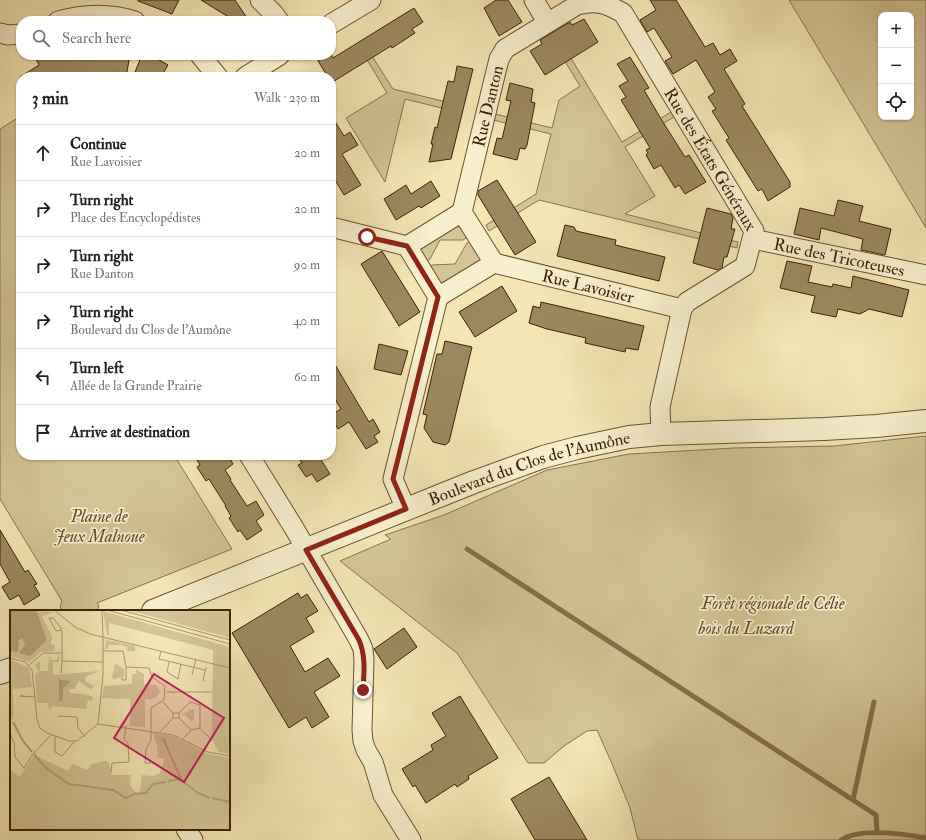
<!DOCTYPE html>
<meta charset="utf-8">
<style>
:root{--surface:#fff;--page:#f2f2f2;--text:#202124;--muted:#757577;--line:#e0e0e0}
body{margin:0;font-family:"IM FELL Double Pica",serif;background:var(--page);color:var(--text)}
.controls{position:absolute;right:12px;top:12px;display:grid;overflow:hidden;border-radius:8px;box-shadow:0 1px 3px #0004}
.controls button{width:36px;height:36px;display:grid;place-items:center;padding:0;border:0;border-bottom:1px solid var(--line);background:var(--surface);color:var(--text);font:20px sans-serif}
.stop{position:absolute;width:12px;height:12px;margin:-9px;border:3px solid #8f2418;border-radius:50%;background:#fff}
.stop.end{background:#8f2418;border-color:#fff;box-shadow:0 1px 4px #0008}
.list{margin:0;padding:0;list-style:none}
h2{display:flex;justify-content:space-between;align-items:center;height:52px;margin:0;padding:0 16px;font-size:17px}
h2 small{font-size:13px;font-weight:400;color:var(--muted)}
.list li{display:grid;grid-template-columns:26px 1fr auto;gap:12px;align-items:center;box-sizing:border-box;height:56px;padding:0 16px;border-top:1px solid var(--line)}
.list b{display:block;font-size:15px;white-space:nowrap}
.list p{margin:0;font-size:13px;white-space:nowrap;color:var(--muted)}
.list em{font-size:13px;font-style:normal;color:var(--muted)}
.icon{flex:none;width:22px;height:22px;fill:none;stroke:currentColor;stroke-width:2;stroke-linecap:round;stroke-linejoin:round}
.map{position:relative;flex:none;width:926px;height:840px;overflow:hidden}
.search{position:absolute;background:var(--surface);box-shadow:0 1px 3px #0004;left:16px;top:16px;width:320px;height:44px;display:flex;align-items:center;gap:10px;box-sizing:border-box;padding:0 14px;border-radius:16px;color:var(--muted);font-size:15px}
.panel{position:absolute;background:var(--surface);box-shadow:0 1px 3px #0004;left:16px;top:72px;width:320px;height:388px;border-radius:16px}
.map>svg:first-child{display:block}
</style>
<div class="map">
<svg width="926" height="840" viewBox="0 0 926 840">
<rect width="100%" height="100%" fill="#f3e6b4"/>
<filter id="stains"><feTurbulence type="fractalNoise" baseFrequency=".005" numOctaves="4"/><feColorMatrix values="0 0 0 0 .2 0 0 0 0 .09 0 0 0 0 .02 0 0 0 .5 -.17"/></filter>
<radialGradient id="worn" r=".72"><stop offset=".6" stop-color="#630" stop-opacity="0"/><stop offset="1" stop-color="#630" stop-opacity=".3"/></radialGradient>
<path fill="#d4c596" stroke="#88744e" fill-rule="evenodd" d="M789,0H926V228ZM881,15H911V117H881Z
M555,32L622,142L671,112L674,117L625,147L655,196L625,214L738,242L737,248L539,200L489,231L486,225L536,194L551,134L493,120L495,114L552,128L559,100L580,86L549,35Z
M365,45L393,89L463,106L462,113L405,99L385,182L346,118L387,93L360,48Z
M21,116V455H174L232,549L97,603L99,606L97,611H62L60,607L62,601L0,499V129Z
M457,226L464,228L469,236L463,240H440L430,259L423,264L420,249L423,245Z
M472,240L481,258L480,263L440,285L426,269L432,265L455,264L467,243Z
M926,436V840H638L630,808L613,766L597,730L587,731L564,746L544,763H528L457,653L340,561L391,539L385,535L444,515L547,470L629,454L734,448L834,446Z"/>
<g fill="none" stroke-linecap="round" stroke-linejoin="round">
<path stroke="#856f4b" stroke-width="5" d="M467,549L876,815L877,833
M853,800L874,702
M841,840C861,827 904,834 926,838"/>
</g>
<path fill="#9c8860" stroke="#3d2206" d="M138,0H179L172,14L138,1Z
M201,0H235L249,21H235Z
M496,0H508L522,22L499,36L484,8Z
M650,0H676L705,47L713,43L720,55L730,49L737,61L724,69L745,104L742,106L790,182V187L768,201L762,189L758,191L726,140L729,138L712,111L716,109L708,97L715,92L696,60L673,74L665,61L672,57L654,28L647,32L640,20L656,10Z
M414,8L423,22L412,29L415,33L392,48L391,46L331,83V77H328L318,61L331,54L333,58Z
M584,19L598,42L545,75L530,51L542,44L540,40L570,22L572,25Z
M45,55H130L126,77H20L39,65L36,59Z
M142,55H150L168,65L161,77H133Z
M630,57L649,88L644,90L661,119L685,157L689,155L706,182L685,194L679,185L675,188L661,165L654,169L646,155L648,153L646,150L650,148L621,100L626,97L619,86L628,81L617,64Z
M457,66L473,69L451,159L429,162L433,144H431L435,127L437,128L448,81L454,82Z
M510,83L533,89L531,102L535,103L527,145L525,149L520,148L517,160L493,154L497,138L502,139L511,101L506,100Z
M331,115L344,136L350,132L358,145L342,154L361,185L344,195L331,173Z
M497,180L536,242L515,255L478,195V191Z
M431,181L440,196L421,208L419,206L396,220L384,199L406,185L411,194Z
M838,200L863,206L859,221L891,229L885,255L861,250L863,239L821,228L819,240L794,234L800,208L834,216Z
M707,208L731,214L733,218L731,229H735L727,257H724L722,268L718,270L693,263Z
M565,225L574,227L576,231L616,240L615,245L665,257L659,281L557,256Z
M382,251L420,312L399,326L361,264Z
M787,261L812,266L808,282L832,287L833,284L851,288L853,276L909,290L902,317L869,309L860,314L838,309L836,317L811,312L815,296L780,288Z
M502,286L517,311L475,337L459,312Z
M541,302L644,326L638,350L626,348L625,352L585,343L586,338L547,329L529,323L533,306L540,308Z
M445,341L472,347L449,442L445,445L433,442L424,428L427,415L423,414L437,354H442Z
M379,344L408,351L401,375L374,369Z
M331,358L369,422L373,419L380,432L374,436L378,442L366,449L349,422L338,429L331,417V415L341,409L331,392Z
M194,455H228L233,464L225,470L231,479L230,480L247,506L256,501L264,515L256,521L262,530L247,540L240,530L238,532L229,518L231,516L225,506H226L209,479L206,481L197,467L200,465Z
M297,455H318L330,474L317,482L312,474L306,477L298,465L302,463Z
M0,530L25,572L28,570L37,584L34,585L40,595L24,605L19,595L10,600L2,587L10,582L0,564Z
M298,593L301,598L307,594L318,611L306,618L314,632L290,646L305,672L328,658L340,676L314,692L329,717L312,728L306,717L289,728L232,633Z
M404,628L417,647L387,669L374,649Z
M460,696L498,758L468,776L469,779L457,787L455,784L426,803L415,785L413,787L402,769L433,750L431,745L446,736L432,713Z
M549,777L587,840H535L511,799Z"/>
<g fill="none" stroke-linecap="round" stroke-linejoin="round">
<defs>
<g id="minor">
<path d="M260,0L274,14L279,21"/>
<path d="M534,0L547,22"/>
<path d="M58,21C83,14 110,13 135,21"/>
<path d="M331,24L371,0"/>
<path d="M0,33L8,35L21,34"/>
<path d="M200,55L218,77"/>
<path d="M245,77L280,55"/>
<path id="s1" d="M462,212L499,59L505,49L577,5C597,0 605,3 623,13L754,231L745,266L687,302L682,309L660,407L661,434"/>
<path d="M462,212L494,263L438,297L407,246Z"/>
<path d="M331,227L407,246"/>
<path id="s2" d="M753,239L926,275"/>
<path id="s3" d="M494,263L682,309"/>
<path d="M249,455L294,528L359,640L363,649L364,660L362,730L363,741L366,750L373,762L383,795L411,840"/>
<path d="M406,509L393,479L438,297"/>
<path d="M186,829L193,840"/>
</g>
<g id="tertiary">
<path id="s4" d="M153,611L474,482L543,457L577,448L629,437L661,434L824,429L876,426L926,421"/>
<path d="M0,673L11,669"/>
</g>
</defs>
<use href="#minor" stroke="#6a5332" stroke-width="21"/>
<use href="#tertiary" stroke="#6a5332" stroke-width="24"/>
<use href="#minor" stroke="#f7efce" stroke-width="19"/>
<use href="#tertiary" stroke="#f7efce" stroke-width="22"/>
</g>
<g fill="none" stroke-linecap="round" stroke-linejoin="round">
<path stroke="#8f2418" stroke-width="5" d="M363,690C364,673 366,656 359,640L306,550L406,509L393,479L438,297L407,246L367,237"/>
</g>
<g text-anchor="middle" stroke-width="3.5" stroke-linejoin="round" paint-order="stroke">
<g font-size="17" fill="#3d2206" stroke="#f7efce">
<text dy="6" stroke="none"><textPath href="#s1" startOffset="109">Rue Danton</textPath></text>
<text dy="6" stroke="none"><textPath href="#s1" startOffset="472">Rue des États Généraux</textPath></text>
<text dy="6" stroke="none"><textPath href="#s2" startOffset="88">Rue des Tricoteuses</textPath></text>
<text dy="6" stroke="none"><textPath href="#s3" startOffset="97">Rue Lavoisier</textPath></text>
<text dy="6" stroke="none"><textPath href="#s4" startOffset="403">Boulevard du Clos de l'Aumône</textPath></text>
</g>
<g font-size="17" font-style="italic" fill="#634b2a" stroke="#f7efce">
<text x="99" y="522">Plaine de<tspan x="99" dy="20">Jeux Malnoue</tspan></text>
<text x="773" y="609">Forêt régionale de Célie</text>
<text x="746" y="634">bois du Luzard</text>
</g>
</g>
<g transform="translate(10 610)">
<rect width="220" height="220" fill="#f3e6b4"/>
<path d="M0,0L44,2L32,6L42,26L41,34L45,35L44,41L31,42L19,52L0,46ZM118,0H220V28ZM93,1L220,37V144L209,142L202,130L203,40L99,13V25H97ZM96,30L125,36V41H117V37L111,35H99L98,39H95ZM39,44L41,50H47L49,44V52H43V65L90,61L75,67L76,72L84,76L81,80L69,71L64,79H59L60,83L75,84L83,87L82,91L78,90L76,99L42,96L39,101L38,93H27L25,65L29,61L25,55L30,51V61H38ZM0,49L19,58L22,77L3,79V106L0,113ZM105,53L114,59V66L105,69L102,68ZM126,59L134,64V74L146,75L150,81L147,87L141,89V93L140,89H135V117L120,116V89L92,88L94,76L122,74V64H126ZM184,93V105H189H184V110L181,111L188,118L175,105H170L179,101L176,97L179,100L184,99ZM143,123L163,126L199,144L220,148V220H0V160L8,166L11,165L24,145L58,161L62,154L78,160L81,154L96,151L99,153L102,165H121L120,176L127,183L130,181L132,165L142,166L149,164L153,156L154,148H148L147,136Z" fill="#d4c596"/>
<path d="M0,0H26L37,30L20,46L9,43L15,35L12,28L9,30L8,42L0,41ZM49,69L53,71V86L52,91H49Z" fill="#b5a379"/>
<path fill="none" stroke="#b5a379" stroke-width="2" d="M53,71L58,72L53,77M3,112L13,131L22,142M153,128L171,169M24,144L36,158L59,174L103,180L116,188L124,184L136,183L143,174L156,172M158,171L170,169L188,183L200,188M202,188L220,192"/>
<path fill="none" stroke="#aa986e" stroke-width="1" d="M44,0L65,17L80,24L220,58M92,0L93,27M97,0L220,34M111,0L220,30M51,20L46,21L39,8H43L51,18V19L52,22V43M93,41H113L116,57L139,58L142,67L155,76L154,90L141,98V130L136,139L135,153H141M151,41L149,49L195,60M0,48L15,52L22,60L27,109L30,118L37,123L59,131H67L88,114M159,52L157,62L168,69L171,54M18,56L33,43H52V51L93,52M51,63L52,51M182,65L186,49M112,67V70H116V57M193,71L196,57M157,82H202M13,86H10L25,87M153,92L163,103M163,103H169V108H163ZM169,103L180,92L190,95V118L181,120L173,129M48,106L67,107L68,118L75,127M169,108L181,120M88,114L163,125L198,142L220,146M88,114L93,65V27M189,118L202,130M150,122L163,108M0,123L4,133L5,147L14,158L22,145L41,125M45,126V142L52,146L64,132M101,162L102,153L119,152L118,133L114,129L116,116"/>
<path fill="#c2185b" fill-opacity="0.15" stroke="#c2185b" stroke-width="2" d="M144,64L214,108L174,172L104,128Z"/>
<rect width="220" height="220" fill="none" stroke="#3d2206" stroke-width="2"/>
</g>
<rect width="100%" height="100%" filter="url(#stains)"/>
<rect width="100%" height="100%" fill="url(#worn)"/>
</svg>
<div class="controls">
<button>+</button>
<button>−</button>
<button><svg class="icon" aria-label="locate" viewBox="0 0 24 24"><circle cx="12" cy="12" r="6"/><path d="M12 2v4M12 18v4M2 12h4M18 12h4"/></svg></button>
</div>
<div class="stop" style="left:367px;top:237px"></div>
<div class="stop end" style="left:363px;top:690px"></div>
<div class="search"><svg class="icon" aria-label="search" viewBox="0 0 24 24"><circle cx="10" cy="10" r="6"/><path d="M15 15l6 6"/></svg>Search here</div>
<section class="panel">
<h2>3 min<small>Walk · 230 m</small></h2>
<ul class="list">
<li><svg class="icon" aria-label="ahead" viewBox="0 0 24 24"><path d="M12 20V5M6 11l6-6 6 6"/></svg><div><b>Continue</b><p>Rue Lavoisier</p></div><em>20 m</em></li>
<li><svg class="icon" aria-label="right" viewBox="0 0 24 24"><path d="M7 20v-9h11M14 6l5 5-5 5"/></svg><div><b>Turn right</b><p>Place des Encyclopédistes</p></div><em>20 m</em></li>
<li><svg class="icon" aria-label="right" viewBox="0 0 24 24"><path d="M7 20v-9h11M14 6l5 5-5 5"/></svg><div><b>Turn right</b><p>Rue Danton</p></div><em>90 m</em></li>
<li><svg class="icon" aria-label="right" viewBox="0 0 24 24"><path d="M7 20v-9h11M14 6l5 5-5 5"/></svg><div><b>Turn right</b><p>Boulevard du Clos de l'Aumône</p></div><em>40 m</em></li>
<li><svg class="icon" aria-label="left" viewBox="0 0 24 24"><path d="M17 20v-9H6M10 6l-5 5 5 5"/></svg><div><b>Turn left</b><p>Allée de la Grande Prairie</p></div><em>60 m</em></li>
<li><svg class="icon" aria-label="arrive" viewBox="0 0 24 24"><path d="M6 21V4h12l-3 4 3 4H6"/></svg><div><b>Arrive at destination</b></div></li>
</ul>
</section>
</div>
